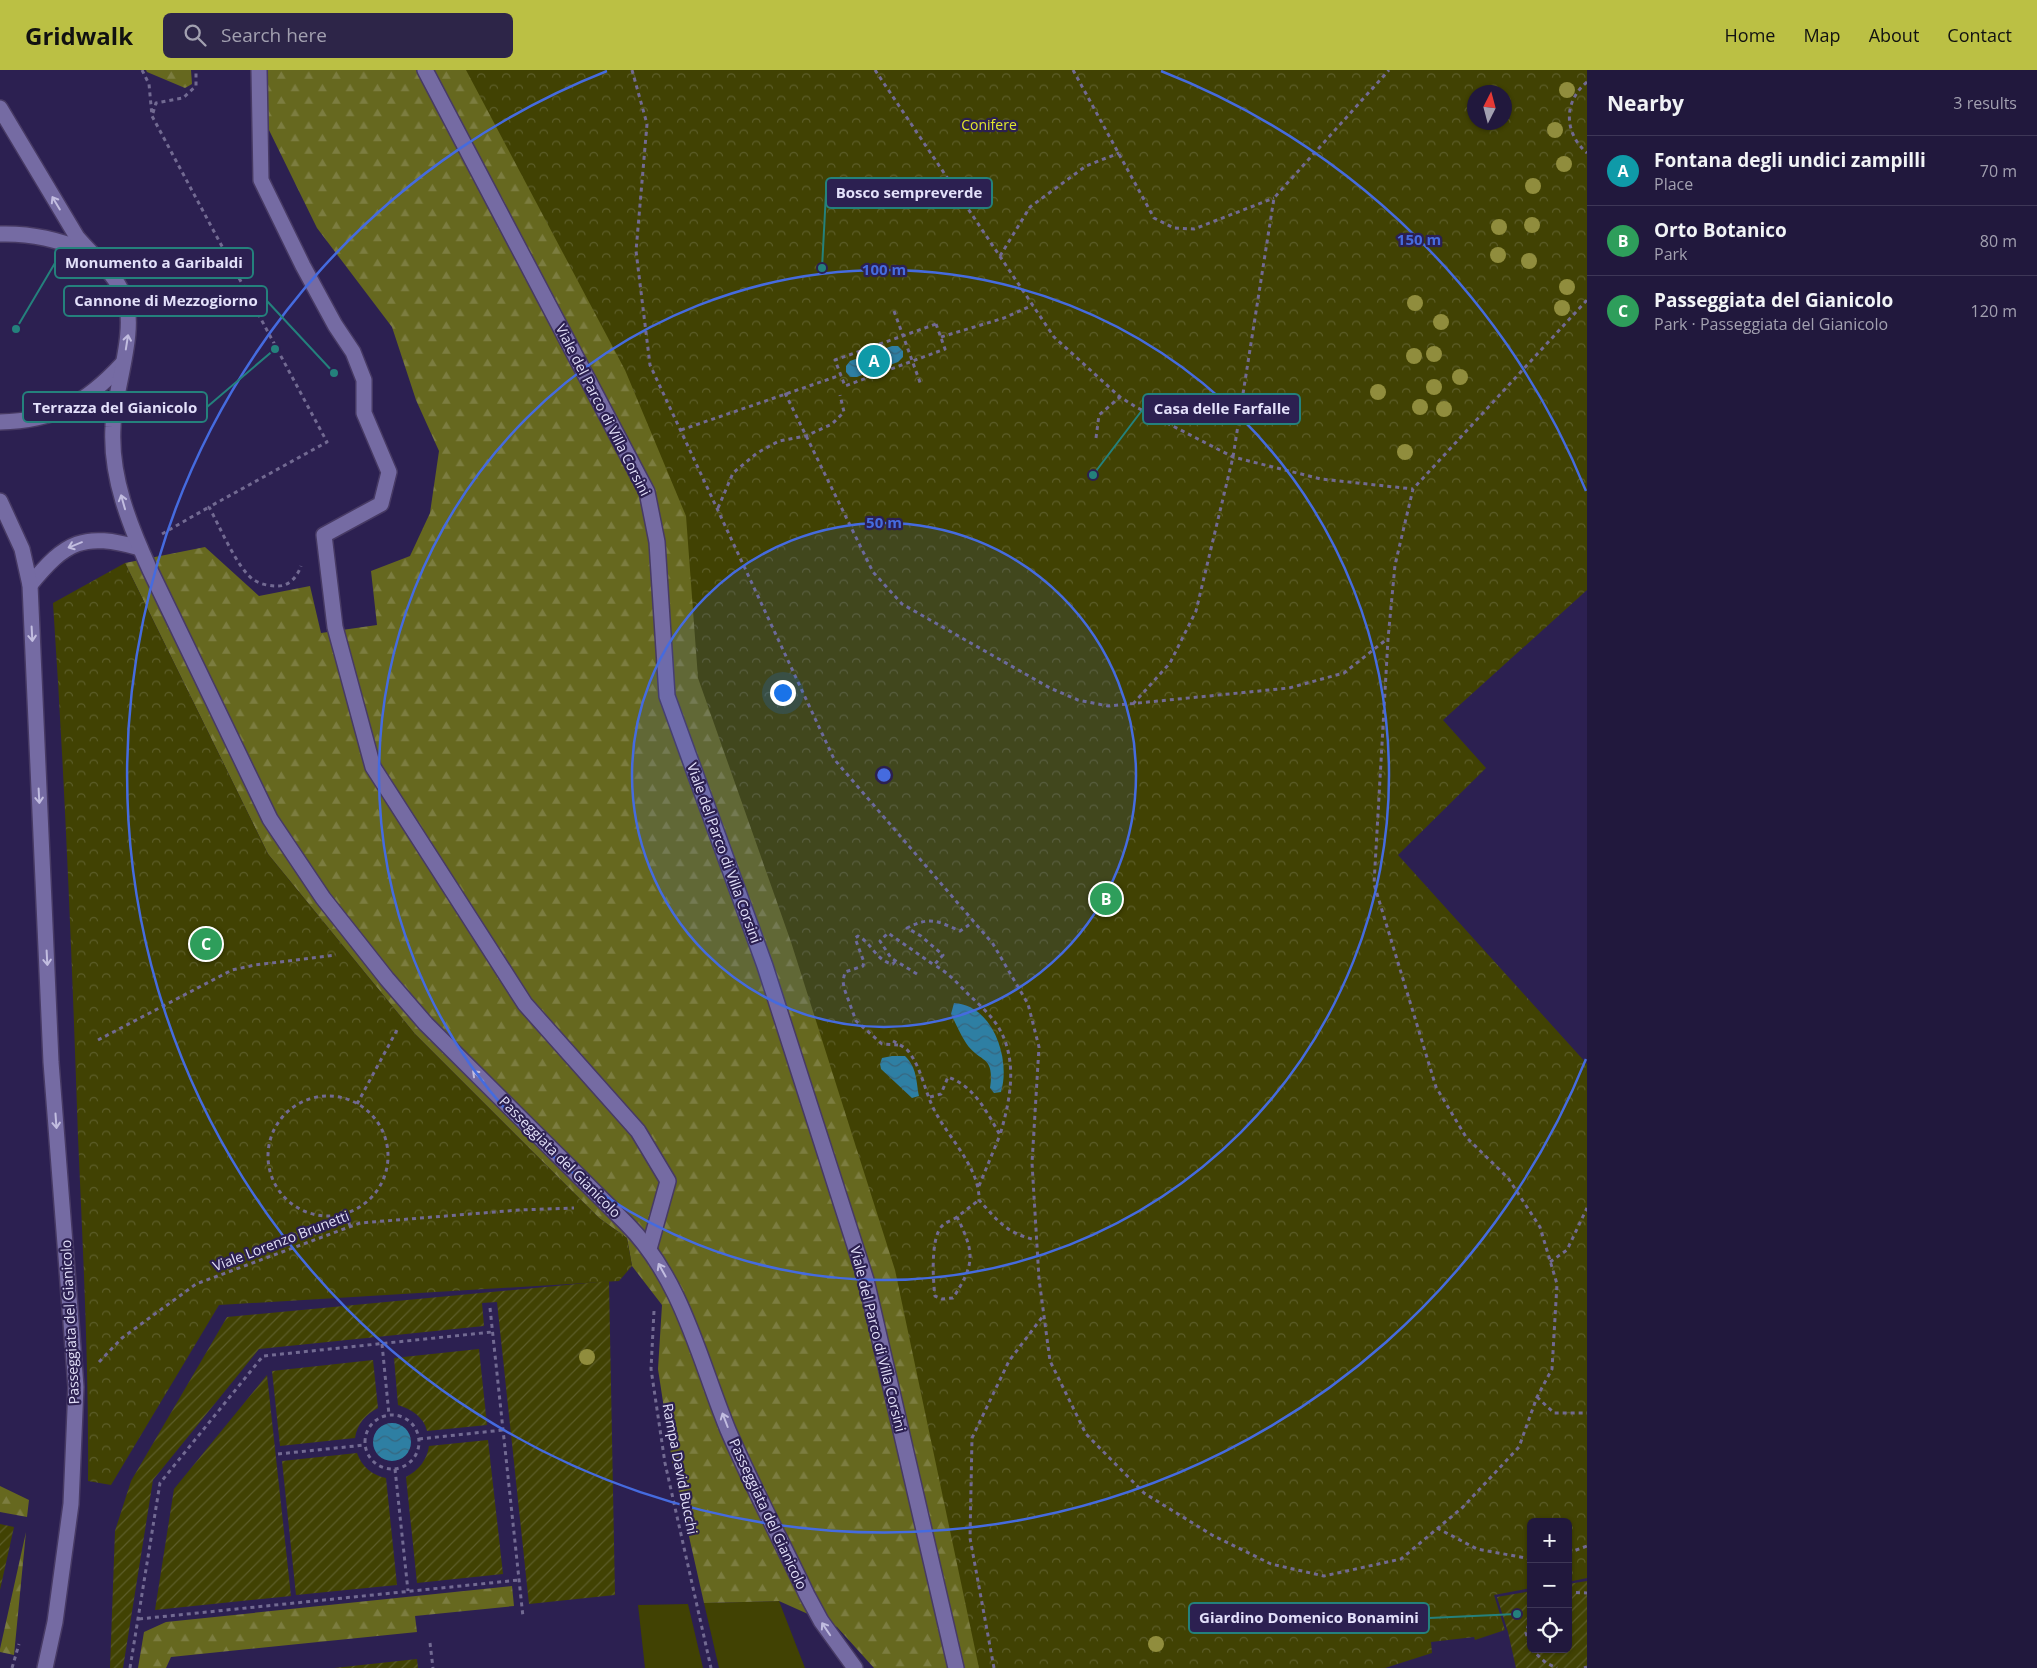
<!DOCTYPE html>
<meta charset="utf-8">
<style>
:root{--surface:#21183d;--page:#2d2548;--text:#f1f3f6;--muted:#a2a0b0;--line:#3e3757;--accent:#bbc044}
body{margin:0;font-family:"Open Sans",sans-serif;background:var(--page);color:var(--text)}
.controls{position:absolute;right:15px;bottom:15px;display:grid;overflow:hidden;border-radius:8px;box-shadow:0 1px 4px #0004}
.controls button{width:45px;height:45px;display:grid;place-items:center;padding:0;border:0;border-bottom:1px solid var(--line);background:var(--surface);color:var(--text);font:25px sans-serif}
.compass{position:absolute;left:1467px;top:15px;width:45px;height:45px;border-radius:50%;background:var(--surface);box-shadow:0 1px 4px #0004;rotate:6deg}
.you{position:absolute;left:782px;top:622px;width:18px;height:18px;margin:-12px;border:4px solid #fff;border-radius:50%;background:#1a73e8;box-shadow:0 0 0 8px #1a73e833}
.badge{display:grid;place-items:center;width:32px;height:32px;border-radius:50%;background:var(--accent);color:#fff;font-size:16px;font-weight:700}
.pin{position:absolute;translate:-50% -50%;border:2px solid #fff;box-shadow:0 1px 5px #0006}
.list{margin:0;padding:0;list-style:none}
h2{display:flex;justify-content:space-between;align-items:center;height:65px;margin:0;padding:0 20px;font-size:21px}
h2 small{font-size:16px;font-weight:400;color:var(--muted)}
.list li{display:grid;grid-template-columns:32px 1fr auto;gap:15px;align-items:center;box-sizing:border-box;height:70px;padding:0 20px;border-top:1px solid var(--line)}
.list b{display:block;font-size:19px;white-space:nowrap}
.list p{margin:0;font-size:16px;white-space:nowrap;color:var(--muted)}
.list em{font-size:16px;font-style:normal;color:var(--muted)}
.icon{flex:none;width:28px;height:28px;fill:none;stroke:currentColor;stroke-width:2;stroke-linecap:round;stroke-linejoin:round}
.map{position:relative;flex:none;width:1587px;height:1598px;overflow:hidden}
header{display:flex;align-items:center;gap:30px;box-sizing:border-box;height:70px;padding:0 25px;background:var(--accent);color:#111}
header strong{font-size:24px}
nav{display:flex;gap:28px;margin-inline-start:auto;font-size:18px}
.search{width:350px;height:45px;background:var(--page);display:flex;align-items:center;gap:12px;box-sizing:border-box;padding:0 18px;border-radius:8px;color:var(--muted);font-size:19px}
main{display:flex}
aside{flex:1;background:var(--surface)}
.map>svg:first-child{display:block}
</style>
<header>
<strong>Gridwalk</strong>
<div class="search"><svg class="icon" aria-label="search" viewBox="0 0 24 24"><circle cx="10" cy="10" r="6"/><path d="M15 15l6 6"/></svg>Search here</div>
<nav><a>Home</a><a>Map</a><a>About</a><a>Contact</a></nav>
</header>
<main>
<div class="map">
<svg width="1587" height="1598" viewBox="0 0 1587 1598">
<defs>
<pattern id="forest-firs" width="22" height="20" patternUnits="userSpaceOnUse" patternTransform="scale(1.25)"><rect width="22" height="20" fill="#66681f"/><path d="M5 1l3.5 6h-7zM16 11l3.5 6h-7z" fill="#7c7d40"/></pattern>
<pattern id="park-crowns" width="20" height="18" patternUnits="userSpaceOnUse" patternTransform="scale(1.25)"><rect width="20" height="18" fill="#414203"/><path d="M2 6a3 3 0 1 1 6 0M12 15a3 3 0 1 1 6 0" fill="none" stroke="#5c5d29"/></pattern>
<pattern id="garden-furrows" width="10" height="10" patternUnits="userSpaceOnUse" patternTransform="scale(1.25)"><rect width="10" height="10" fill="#414203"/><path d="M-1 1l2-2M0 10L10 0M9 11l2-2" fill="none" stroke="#5c5d29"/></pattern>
<pattern id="water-waves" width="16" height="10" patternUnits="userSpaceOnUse" patternTransform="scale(1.25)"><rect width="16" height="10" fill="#2e7fa3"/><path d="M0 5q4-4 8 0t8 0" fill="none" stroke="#376780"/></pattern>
</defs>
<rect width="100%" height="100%" fill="#2c2051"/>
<path fill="#414203" d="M779,1531L805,1598H719L704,1533Z
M688,1534L703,1598H645L638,1535Z"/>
<path fill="url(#forest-firs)" d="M146,0H191L192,14L185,18L147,2Z
M258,0H622L1297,1598H874L837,1557L779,1531L704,1533L672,1391L658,1299L662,1235L632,1196L627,1168L599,1148L415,964L268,784L125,493L205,477L259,526L310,516L321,563L377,555L371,501L410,486L430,443L439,381L416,330L392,257L317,158L267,56Z
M0,1416L29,1430L27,1447L0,1442Z
M26,1462L14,1585L0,1582V1579Z
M512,1516L514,1536L415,1546L417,1562L171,1587L166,1598H138L144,1562L166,1552Z"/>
<path fill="url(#park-crowns)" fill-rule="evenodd" d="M466,0H1587V520L1443,650L1486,698L1398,785L1587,994V1508L1568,1512V1452H1531V1518L1494,1525L1505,1560L1475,1570L1474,1567L1431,1572L1432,1583L1385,1598H979L895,1200L791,872L698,608L686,446L625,300ZM1474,22H1504V52H1474Z
M125,493L268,784L415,964L599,1148L627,1168L632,1196L619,1211L219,1235L111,1415L88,1411C89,1296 83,1182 78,1067C72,889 65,711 53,533Z"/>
<path fill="url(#garden-furrows)" d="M609,1211L615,1525L529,1534L497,1232L482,1233L484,1256L259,1279L153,1410L123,1598H110L115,1461L131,1411L227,1247Z
M479,1279L487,1355L427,1361C424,1347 411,1339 398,1335L394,1288Z
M373,1290L378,1338C366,1344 357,1354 355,1368L280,1376L272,1301Z
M267,1305L291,1526L155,1540L174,1419Z
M488,1370L503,1504L417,1513L406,1407C419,1400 427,1390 429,1376Z
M357,1383C362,1397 372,1405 386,1408L397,1515L296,1525L282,1391Z
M0,1454L14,1457L0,1520Z
M1587,1511V1598H1516L1508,1562L1497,1527L1531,1521V1579H1568V1514Z
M417,1589L418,1598H334Z"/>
<path fill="url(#water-waves)" d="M892,276H898L903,281V287L898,292L857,307H850L846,302V296L850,291Z
M954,933C993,935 1011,989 1001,1022L994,1023L990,1018C995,984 980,994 966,973C960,964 956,954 951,944Z
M892,986H905C917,998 916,1010 919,1026L912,1028L881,999L880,994L882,988Z
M373 1372a19 19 0 1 1 38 0a19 19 0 1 1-38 0Z"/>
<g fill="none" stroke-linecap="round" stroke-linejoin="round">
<defs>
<path id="lane" d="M259,0L261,110L303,196L335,255L353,282L364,310V343L389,402L381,434L324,465L335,557L373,697L525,934L638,1061L668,1111L649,1179
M425,0L647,422L657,472L667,626L765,896L866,1210L956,1598"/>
<path id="street" d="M0,164C32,163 59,170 89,182
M0,352C54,351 86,333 122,294
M30,515C66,471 83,462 140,478"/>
<path id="secondary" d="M0,38L77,167C93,186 114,202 124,226C138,260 114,319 113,357C110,407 130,456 150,500L270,749L323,828L387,909L426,954L626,1153C682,1209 699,1289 728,1360C752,1416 781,1470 807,1525L821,1551L855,1598
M0,431L22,479L30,515L51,992L76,1317L71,1434L55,1552L45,1598"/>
</defs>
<use href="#lane" stroke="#473a64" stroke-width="18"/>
<use href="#street" stroke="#473a64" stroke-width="18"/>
<use href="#secondary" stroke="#473a64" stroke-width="18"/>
<path stroke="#726a92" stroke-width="3" stroke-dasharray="4 4" stroke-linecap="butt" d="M142,0L149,14L152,46L327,372L209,437C219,455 238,500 254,510C260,514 269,516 276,516C289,517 297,507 301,496
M632,0L647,54L636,181L650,295L834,689L993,874L1028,934L1039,977L1032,1093L1039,1209L1050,1291L1086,1364L1144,1423L1212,1465L1271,1494L1324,1506L1401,1489L1463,1437L1519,1377L1537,1327L1552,1299L1557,1214L1540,1157L1508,1108L1466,1067L1436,1017L1374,814L1388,569L1395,495L1413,419L1587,230
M875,0L1054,267L1120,327L1136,337L1233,387L1321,409L1413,419
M1073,0L1154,148L1174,158L1194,159L1274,128
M1587,12C1563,32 1564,63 1587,83
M153,43L156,33L183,28L196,16V0
M1000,186L1030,137L1086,96L1119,83
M894,241L921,315
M936,254L945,279L845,316L835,290Z
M941,267L1004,248L1033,235
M785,323L873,502L902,534L1050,618L1078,630L1108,636L1289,618L1344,603L1387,569
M681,360L841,305
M1096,368L1099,345L1120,327
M718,438L733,403L757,383L779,371L806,366L832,354L844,342L840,325
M162,464L209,437
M1133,634L1170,593L1196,541L1233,387L1274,128L1389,0
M895,891L893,894C877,892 871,872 858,866L855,868L864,892L863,896L845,902L843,911L844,918L856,951L882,974L898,975
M917,904L891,888L880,871L888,863L934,895L943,885L921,866L907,858C931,846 937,851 960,861L973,852
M98,970L232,900L255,895L336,885
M893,971C898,974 905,977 909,982C923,1001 925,1025 937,1045C951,1070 980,1100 979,1130C999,1152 1006,1163 1036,1170
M268 1086a60 60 0 1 1 120 0a60 60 0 1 1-120 0Z
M930,1027L941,1024L948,1007C974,1016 987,1042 1000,1065C1010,1031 1018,993 1000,960C993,947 980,935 969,925C958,914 948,902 934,895
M357,1034L397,960
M979,1116L1000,1065
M346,1144L350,1156
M957,1147C953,1150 946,1152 943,1155C930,1166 933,1211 935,1226L942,1229L953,1228C975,1194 975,1183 957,1147L979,1130
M1550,1192L1567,1180L1587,1138
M490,1238L523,1547
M654,1241L651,1299L665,1393L711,1598
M382,1274L389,1345
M99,1292L122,1268L196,1214L360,1153L519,1140L574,1138
M1537,1327L1554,1343H1587
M365 1372a27 27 0 1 1 54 0a27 27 0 1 1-54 0Z
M419,1369L503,1360
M278,1384L365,1375
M395,1399L408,1521
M1437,1458L1477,1479L1531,1489
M1568,1483L1587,1476
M1568,1522L1587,1523
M1531,1547L1526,1563L1531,1579
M139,1549L519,1510
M430,1573L433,1598
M1531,1579L1546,1593L1557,1598
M12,1598L19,1574
M130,1598L160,1413L263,1286L492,1262
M994,1598L970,1468L972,1368L1009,1291L1043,1246
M1584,1598L1587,1597"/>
<use href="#lane" stroke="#756ba3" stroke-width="15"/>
<use href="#street" stroke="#756ba3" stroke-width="15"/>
<use href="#secondary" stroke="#756ba3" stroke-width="15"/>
</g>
<g fill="#908d3d">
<circle cx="1567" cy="20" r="8"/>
<circle cx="1555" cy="60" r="8"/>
<circle cx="1564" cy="94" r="8"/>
<circle cx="1533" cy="116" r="8"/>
<circle cx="1532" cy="155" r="8"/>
<circle cx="1499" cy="157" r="8"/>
<circle cx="1498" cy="185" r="8"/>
<circle cx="1529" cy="191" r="8"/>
<circle cx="1567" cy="217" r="8"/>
<circle cx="1415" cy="233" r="8"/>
<circle cx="1562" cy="238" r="8"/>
<circle cx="1441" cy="252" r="8"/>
<circle cx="1434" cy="284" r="8"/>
<circle cx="1414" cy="286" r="8"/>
<circle cx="1460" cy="307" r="8"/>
<circle cx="1434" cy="317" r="8"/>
<circle cx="1378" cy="322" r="8"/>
<circle cx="1420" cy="337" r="8"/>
<circle cx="1444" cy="339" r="8"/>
<circle cx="1405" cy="382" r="8"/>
<circle cx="587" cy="1287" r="8"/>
<circle cx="1156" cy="1574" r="8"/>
</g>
<defs><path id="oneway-shaft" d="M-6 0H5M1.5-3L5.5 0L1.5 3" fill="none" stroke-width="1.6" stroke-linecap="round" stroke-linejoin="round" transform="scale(1.25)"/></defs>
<g stroke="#c2bde0">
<use href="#oneway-shaft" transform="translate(56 133) rotate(-121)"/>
<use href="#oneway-shaft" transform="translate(127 272) rotate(-81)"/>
<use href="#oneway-shaft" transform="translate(123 432) rotate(-106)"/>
<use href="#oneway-shaft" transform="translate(75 475) rotate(158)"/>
<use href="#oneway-shaft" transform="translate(32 564) rotate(87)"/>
<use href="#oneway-shaft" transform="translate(39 726) rotate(87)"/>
<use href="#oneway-shaft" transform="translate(47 888) rotate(87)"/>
<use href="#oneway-shaft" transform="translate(478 1006) rotate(-135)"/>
<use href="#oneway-shaft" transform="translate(56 1051) rotate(86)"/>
<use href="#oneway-shaft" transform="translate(662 1200) rotate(-119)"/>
<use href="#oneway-shaft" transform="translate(725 1350) rotate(-111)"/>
<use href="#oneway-shaft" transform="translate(826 1559) rotate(-124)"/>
</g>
<circle cx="884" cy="705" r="252" fill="#456bdf" fill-opacity=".12"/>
<g fill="none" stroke="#456bdf" stroke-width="2.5">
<circle cx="884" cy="705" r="252"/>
<circle cx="884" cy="705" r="505"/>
<path d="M1586 989A757 757 0 1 1 607 1M1161 1A757 757 0 0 1 1586 421"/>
</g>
<g text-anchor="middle" stroke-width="4.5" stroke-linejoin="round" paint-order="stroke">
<g font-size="14" fill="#e2e72c" stroke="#2c2051">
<text x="989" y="60">Conifere</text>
</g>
<g font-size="14" fill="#e3e0fa" stroke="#2c2051">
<text transform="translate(603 340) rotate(63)" y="5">Viale del Parco di Villa Corsini</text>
<text transform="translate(724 783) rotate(70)" y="5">Viale del Parco di Villa Corsini</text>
<text transform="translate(560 1087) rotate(45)" y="5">Passeggiata del Gianicolo</text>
<text transform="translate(281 1171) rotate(-21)" y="5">Viale Lorenzo Brunetti</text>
<text transform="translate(70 1252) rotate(-93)" y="5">Passeggiata del Gianicolo</text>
<text transform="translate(878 1269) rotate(76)" y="5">Viale del Parco di Villa Corsini</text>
<text transform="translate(680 1399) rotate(79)" y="5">Rampa David Bucchi</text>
<text transform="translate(768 1444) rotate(65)" y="5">Passeggiata del Gianicolo</text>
</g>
</g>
<circle cx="884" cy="705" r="8" fill="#456bdf" stroke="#2c2051" stroke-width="2.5"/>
<g font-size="15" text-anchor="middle" font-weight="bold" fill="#456bdf" stroke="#2c2051" stroke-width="4.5" stroke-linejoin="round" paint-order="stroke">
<text x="1419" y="175">150 m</text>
<text x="884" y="205">100 m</text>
<text x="884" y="458">50 m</text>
</g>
<path fill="none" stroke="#24817c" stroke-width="2" d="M822 198L826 123M16 259L55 193M334 303L267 231M275 279L207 337M1093 405L1143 339M1517 1544L1429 1548"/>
<g fill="#24817c" stroke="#2c2051" stroke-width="2">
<circle cx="822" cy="198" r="5"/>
<circle cx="16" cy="259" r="5"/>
<circle cx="334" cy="303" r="5"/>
<circle cx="275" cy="279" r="5"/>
<circle cx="1093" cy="405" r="5"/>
<circle cx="1517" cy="1544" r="5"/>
</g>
<g fill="#2c2051" stroke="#24817c" stroke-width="2">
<rect x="826" y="108" width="166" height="30" rx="5"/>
<rect x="55" y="178" width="198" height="30" rx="5"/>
<rect x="64" y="216" width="203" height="30" rx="5"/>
<rect x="23" y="322" width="184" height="30" rx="5"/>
<rect x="1143" y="324" width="157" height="30" rx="5"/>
<rect x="1189" y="1533" width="240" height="30" rx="5"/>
</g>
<g font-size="15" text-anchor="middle" font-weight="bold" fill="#e3e0fa">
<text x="909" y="128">Bosco sempreverde</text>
<text x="154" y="198">Monumento a Garibaldi</text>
<text x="166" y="236">Cannone di Mezzogiorno</text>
<text x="115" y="343">Terrazza del Gianicolo</text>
<text x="1222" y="344">Casa delle Farfalle</text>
<text x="1309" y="1553">Giardino Domenico Bonamini</text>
</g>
</svg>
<div class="controls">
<button>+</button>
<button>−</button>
<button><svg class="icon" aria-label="locate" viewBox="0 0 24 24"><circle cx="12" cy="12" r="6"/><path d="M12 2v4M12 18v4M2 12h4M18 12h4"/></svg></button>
</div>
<svg class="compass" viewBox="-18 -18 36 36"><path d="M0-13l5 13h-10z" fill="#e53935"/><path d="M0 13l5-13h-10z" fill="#a2a0b0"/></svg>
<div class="you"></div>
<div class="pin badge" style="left:874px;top:291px;background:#0f9aa8">A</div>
<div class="pin badge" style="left:1106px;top:829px;background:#2e9e5b">B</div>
<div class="pin badge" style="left:206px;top:874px;background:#2e9e5b">C</div>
</div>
<aside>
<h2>Nearby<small>3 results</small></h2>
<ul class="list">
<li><span class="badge" style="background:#0f9aa8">A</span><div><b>Fontana degli undici zampilli</b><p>Place</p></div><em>70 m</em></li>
<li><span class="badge" style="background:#2e9e5b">B</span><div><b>Orto Botanico</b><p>Park</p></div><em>80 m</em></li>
<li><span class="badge" style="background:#2e9e5b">C</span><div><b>Passeggiata del Gianicolo</b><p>Park · Passeggiata del Gianicolo</p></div><em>120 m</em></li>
</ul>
</aside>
</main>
